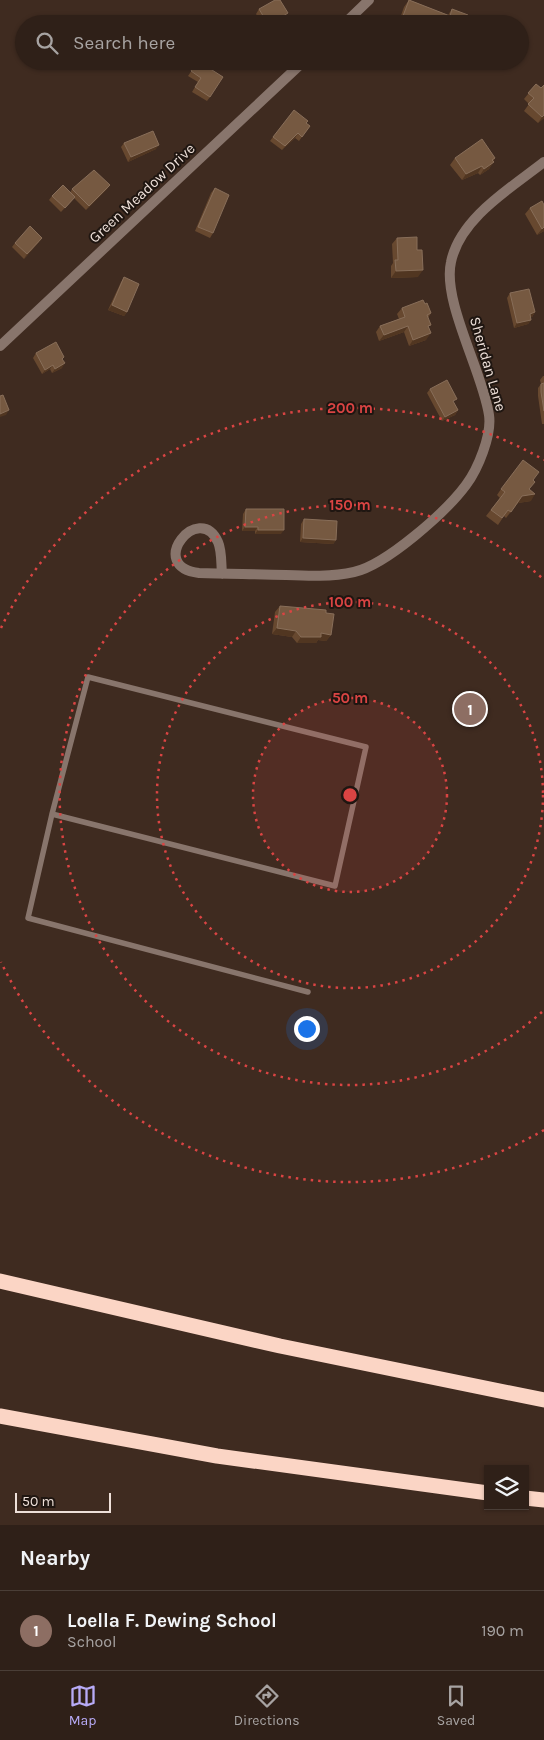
<!DOCTYPE html>
<style>
:root{--surface:#2f2018;--page:#372821;--text:#f1f3f6;--muted:#a7a3a2;--line:#4a3e37;--accent:#b8abf7}
body{margin:0;font-family:Karla,sans-serif;background:var(--page);color:var(--text)}
.controls{position:absolute;right:15px;bottom:15px;display:grid;overflow:hidden;border-radius:0px;box-shadow:0 1px 4px #0004}
.controls button{width:45px;height:45px;display:grid;place-items:center;padding:0;border:0;border-bottom:1px solid var(--line);background:var(--surface);color:var(--text);font:25px sans-serif}
.scale{position:absolute;left:15px;bottom:12px;width:96px;box-sizing:border-box;padding-left:5px;border:2px solid #eee0d9;border-top:0;font-size:14px;line-height:18px;white-space:nowrap;color:#eee0d9;-webkit-text-stroke:4px #1f1611;paint-order:stroke}
.you{position:absolute;left:306px;top:1028px;width:18px;height:18px;margin:-12px;border:4px solid #fff;border-radius:50%;background:#1a73e8;box-shadow:0 0 0 8px #1a73e833}
.badge{display:grid;place-items:center;width:32px;height:32px;border-radius:50%;background:var(--accent);color:#fff;font-size:16px;font-weight:700}
.pin{position:absolute;translate:-50% -50%;border:2px solid #fff;box-shadow:0 1px 5px #0006}
.list{margin:0;padding:0;list-style:none}
h2{display:flex;justify-content:space-between;align-items:center;height:65px;margin:0;padding:0 20px;font-size:21px}
h2 small{font-size:16px;font-weight:400;color:var(--muted)}
.list li{display:grid;grid-template-columns:32px 1fr auto;gap:15px;align-items:center;box-sizing:border-box;height:80px;padding:0 20px;border-top:1px solid var(--line)}
.list b{display:block;font-size:19px;white-space:nowrap}
.list p{margin:0;font-size:16px;white-space:nowrap;color:var(--muted)}
.list em{font-size:16px;font-style:normal;color:var(--muted)}
.icon{flex:none;width:28px;height:28px;fill:none;stroke:currentColor;stroke-width:2;stroke-linecap:round;stroke-linejoin:round}
.map{position:relative;flex:none;width:544px;height:1525px;overflow:hidden}
.search{position:absolute;background:var(--surface);box-shadow:0 1px 4px #0004;left:15px;right:15px;top:15px;height:55px;display:flex;align-items:center;gap:12px;box-sizing:border-box;padding:0 18px;border-radius:28px;color:var(--muted);font-size:19px}
.sheet{height:145px;background:var(--surface)}
nav{display:flex;justify-content:space-around;align-items:center;box-sizing:border-box;height:70px;border-top:1px solid var(--line);background:var(--surface);font-size:14px;color:var(--muted)}
nav a{display:grid;justify-items:center;gap:2px}
nav .on{color:var(--accent)}
.map>svg:first-child{display:block}
</style>
<div class="map">
<svg width="544" height="1525" viewBox="0 0 544 1525">
<rect width="100%" height="100%" fill="#3f2b20"/>
<g fill="none" stroke-linecap="round" stroke-linejoin="round">
<path stroke="#88756c" stroke-width="5.5" d="M88,677L366,747L335,886L52,814Z
M52,814L28,918L308,992"/>
<path stroke="#88756c" stroke-width="10" d="M344,24L369,0
M0,346L304,61
M222,574C221,564 222,551 218,542C199,500 145,567 199,573C228,574 257,574 286,575C308,576 332,577 354,572C386,565 446,512 466,485C478,469 492,435 489,415C483,373 442,301 451,262C460,218 511,188 544,162"/>
<path stroke="#fbd5c5" stroke-width="15" d="M0,1281L280,1346L544,1400
M0,1416L217,1456L488,1493
M525,1498L544,1500"/>
</g>
<path fill="#67482f" d="M409,0L448,15L452,9L465,24H398L404,7Z
M259,9L285,18L275,24H262L256,14Z
M198,61L210,97L207,101L192,92L198,82L188,76Z
M536,84L544,118L538,123L524,111L529,104L524,99Z
M306,123L310,126L299,141L295,138L282,150L270,141L273,137Z
M124,143L156,149L128,162L121,147Z
M455,158H495L489,169L480,175L478,173L462,180L450,165Z
M110,185L107,189L86,210L74,198L61,212L49,200L52,196L70,193L72,189Z
M215,188L213,233L210,238L195,231L211,193Z
M544,205V231L537,235L525,214L530,208Z
M397,238L417,250L418,277L391,278V266L393,263L392,244Z
M39,242L24,259L12,247L15,243Z
M124,277L127,312L124,316L108,310L121,282Z
M510,293L535,312L532,317H530L531,320L528,324L514,328L507,298Z
M425,304L431,313L428,318L429,328L426,340L409,346L404,332L379,341L376,332L380,326L399,319L397,314L402,308Z
M36,353L63,360L62,368L52,373L50,369L42,374L33,358Z
M543,376H544V424H542L538,396V388L541,384L540,380Z
M430,389L454,403L458,410L455,415L442,421L427,393Z
M533,480L529,490L531,501L518,503L506,518L504,516L498,525L486,516L500,498L497,495L501,489Z
M246,509L281,534H255V531H242L243,514Z
M304,519L336,540L333,544L300,542L301,524Z
M280,606L326,613L331,635L326,641L318,640L316,643H297L292,637L272,634L275,612Z"/>
<path fill="#513621" d="M288,13L285,18L275,24H270Z
M544,115V118L538,123L542,117Z
M298,133L295,138L282,150L285,146Z
M159,145L156,149L128,162L131,157Z
M495,158L491,164L494,162L489,169L480,175L484,169Z
M482,166L478,173L462,180L466,174Z
M110,185L107,189L86,210L89,206Z
M544,227V231L537,235L542,229Z
M42,238L39,242L24,259L27,254Z
M423,270L418,277L391,278L396,271Z
M112,305L127,312L124,316L108,310Z
M535,312L532,317L526,318L530,314Z
M531,320L528,324L514,328L517,323Z
M408,326L404,332L379,341L384,335Z
M431,333L426,340L409,346L413,340Z
M65,363L62,368L52,373L55,369Z
M53,365L50,369L42,374L45,370Z
M9,410L6,415L0,417V414Z
M458,410L455,415L442,421L445,417Z
M535,494L531,501L518,503L506,518L522,496Z
M245,527H258L255,531H242Z
M258,530H284L281,534H255Z
M303,538L336,540L333,544L300,542Z
M277,628L296,631L292,637L272,634Z
M321,633L331,635L326,641L318,640L316,643H297L301,637Z"/>
<path fill="#765941" stroke="#886e59" d="M275,0H280L288,13L270,24H268L259,9Z
M409,0L450,16L452,9L468,15L465,24H400Z
M198,61L223,77L210,97L195,87L201,78L191,71Z
M536,84L541,88L544,85V115L542,117L528,104L534,98L528,93Z
M294,110L308,121L306,123L310,126L302,137L298,133L285,146L273,137Z
M153,131L159,145L131,157L124,143Z
M482,139L495,158L492,160L494,162L484,169L482,166L466,174L455,158Z
M94,170L110,185L89,206L72,189Z
M63,185L75,197L65,208L52,196Z
M215,188L229,195L213,233L198,227Z
M542,201L544,205V227L542,229L530,208Z
M30,226L42,238L27,254L15,243Z
M417,237V250H422L423,270L396,271L395,260H398L397,238Z
M124,277L139,284L127,312L112,305Z
M529,289L535,312L530,314L531,320L517,323L510,293Z
M423,300L425,304L427,303L431,313L427,315L431,325L428,326L431,333L413,340L408,326L384,335L380,326L405,317L402,308Z
M56,342L64,357L62,359L65,363L55,369L53,365L45,370L36,353Z
M447,380L457,399L453,401L458,410L445,417L430,389Z
M544,383V411L541,392V384Z
M3,395L9,410L0,414V396Z
M523,460L539,472L533,480L535,482L529,489L535,494L522,496L511,512L508,510L502,518L491,510L505,492L501,489Z
M246,509H284V530H258V527H245Z
M304,519L337,521L336,540L303,538Z
M280,606L326,610V613L334,614L331,635L321,633V637H301L296,631L277,628Z"/>
<circle cx="350" cy="795" r="97" fill="#da4443" fill-opacity=".12"/>
<g fill="none" stroke="#da4443" stroke-width="2.5" stroke-dasharray="2.5 5">
<circle cx="350" cy="795" r="97"/>
<circle cx="350" cy="795" r="193"/>
<path d="M542 1012A290 290 0 1 1 542 578"/>
<path d="M544 1130A387 387 0 0 1 1 962M1 628A387 387 0 0 1 544 460"/>
</g>
<g text-anchor="middle" stroke-width="4" stroke-linejoin="round" paint-order="stroke">
<g font-size="15" fill="#eee0d9" stroke="#1f1611">
<text transform="translate(142 193) rotate(-43)" y="5">Green Meadow Drive</text>
<text transform="translate(488 364) rotate(74)" y="5">Sheridan Lane</text>
</g>
</g>
<circle cx="350" cy="795" r="8" fill="#da4443" stroke="#1f1611" stroke-width="2.5"/>
<g font-size="15" text-anchor="middle" font-weight="bold" fill="#da4443" stroke="#1f1611" stroke-width="4" stroke-linejoin="round" paint-order="stroke">
<text x="350" y="413">200 m</text>
<text x="350" y="510">150 m</text>
<text x="350" y="607">100 m</text>
<text x="350" y="703">50 m</text>
</g>
</svg>
<div class="controls">
<button><svg class="icon" aria-label="layers" viewBox="0 0 24 24"><path d="M12 4l9 5-9 5-9-5zM3 14l9 5 9-5"/></svg></button>
</div>
<div class="scale">50 m</div>
<div class="you"></div>
<div class="pin badge" style="left:470px;top:709px;background:#8d6e63">1</div>
<div class="search"><svg class="icon" aria-label="search" viewBox="0 0 24 24"><circle cx="10" cy="10" r="6"/><path d="M15 15l6 6"/></svg>Search here</div>
</div>
<section class="sheet">
<h2>Nearby<small></small></h2>
<ul class="list">
<li><span class="badge" style="background:#8d6e63">1</span><div><b>Loella F. Dewing School</b><p>School</p></div><em>190 m</em></li>
</ul>
</section>
<nav>
<a class="on"><svg class="icon" aria-label="map" viewBox="0 0 24 24"><path d="M3 6l6-2 6 2 6-2v14l-6 2-6-2-6 2zM9 4v14M15 6v14"/></svg>Map</a>
<a><svg class="icon" aria-label="directions" viewBox="0 0 24 24"><path d="M12 3l9 9-9 9-9-9zM9 14v-3h6M13 9l2 2-2 2"/></svg>Directions</a>
<a><svg class="icon" aria-label="saved" viewBox="0 0 24 24"><path d="M7 4h10v16l-5-4-5 4z"/></svg>Saved</a>
</nav>
